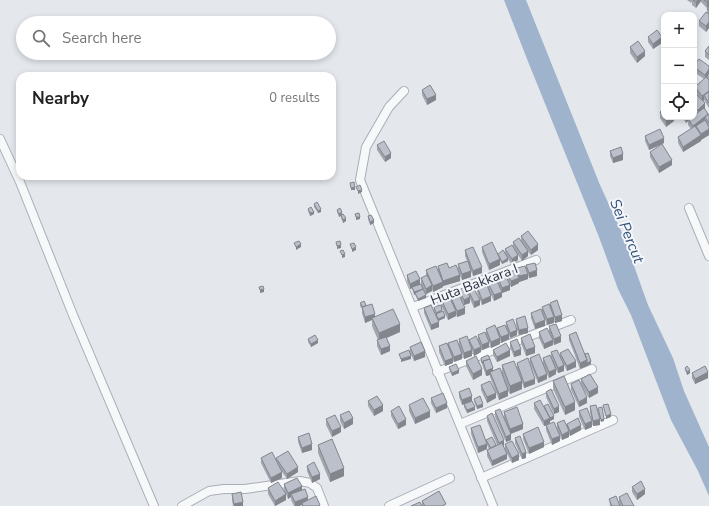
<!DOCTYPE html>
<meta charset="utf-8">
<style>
:root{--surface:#fff;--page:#f6f6f6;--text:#222;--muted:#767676;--line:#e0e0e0}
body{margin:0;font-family:"Nunito Sans",sans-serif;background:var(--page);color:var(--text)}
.controls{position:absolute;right:12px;top:12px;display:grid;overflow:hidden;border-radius:8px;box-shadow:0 2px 6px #0003}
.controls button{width:36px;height:36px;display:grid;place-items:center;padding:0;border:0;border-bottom:1px solid var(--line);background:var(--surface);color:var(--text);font:20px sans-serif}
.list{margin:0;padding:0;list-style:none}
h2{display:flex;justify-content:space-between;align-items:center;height:52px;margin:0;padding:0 16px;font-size:17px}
h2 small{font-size:13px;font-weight:400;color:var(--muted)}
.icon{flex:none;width:22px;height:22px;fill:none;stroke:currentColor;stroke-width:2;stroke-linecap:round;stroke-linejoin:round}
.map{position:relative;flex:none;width:709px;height:506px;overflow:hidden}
.search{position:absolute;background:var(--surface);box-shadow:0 2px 6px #0003;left:16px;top:16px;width:320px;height:44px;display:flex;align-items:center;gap:10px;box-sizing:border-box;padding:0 14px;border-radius:22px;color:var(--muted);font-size:15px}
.panel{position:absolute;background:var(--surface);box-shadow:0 2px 6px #0003;left:16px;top:72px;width:320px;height:108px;border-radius:12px}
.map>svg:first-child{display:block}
</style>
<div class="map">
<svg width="709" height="506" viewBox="0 0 709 506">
<rect width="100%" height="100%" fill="#e4e7ec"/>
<path fill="#9fb4cc" d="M504,0H526L600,185L623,235L648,305L673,358L684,391L709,447V496L698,471L671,420L631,315L618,289L599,237L529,64Z"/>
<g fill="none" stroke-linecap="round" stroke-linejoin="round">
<defs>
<path id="minor" d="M404,91L389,107L366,147L360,180L493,506
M0,139L20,182L73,315L154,506
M689,208L709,256
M413,307L536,260
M437,372L571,320
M460,424L592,369
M481,478L613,420
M182,506L209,491L224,489H245L300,481L310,483L317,488L324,506
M389,506L450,478"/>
</defs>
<use href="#minor" stroke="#a9aeb7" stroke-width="10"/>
<use href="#minor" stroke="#f7f8fa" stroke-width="8"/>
</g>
<path fill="#a1a5ae" d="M687,0H709V6L707,8L701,2V1L696,8L692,5V1L691,3Z
M709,6V28L706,32L699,26V21L707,12V9Z
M648,37L662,43L653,49L648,42Z
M709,46V60L705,57V51Z
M630,47L645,56L637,63L630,53Z
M694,65L709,66V74L708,76L709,75V108L704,100L703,101L705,109L708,114H709V135L701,140V139V141L683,152L678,143V137L691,129L688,125V121L686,123L682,117H694V98L697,96L695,92L694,76L697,85L704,79L694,72Z
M422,90L436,100L427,105L422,95Z
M660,112L674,117V121L666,127L660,118Z
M645,136L664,143L649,150L645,141Z
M377,145L391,158L385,162L377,150Z
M610,151L623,160L613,163L610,156Z
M650,152L672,165L659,173L650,157Z
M314,204L321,212L318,213L314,207Z
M308,209L314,214L310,216L308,211Z
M337,210L342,214L346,221L343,223L341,218V216L339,217L337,212Z
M368,216L374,223L370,225L368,219Z
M521,236L538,250L531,255L528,252V256L522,261L518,255V260L512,265L508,259V261L502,264L500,261V265L489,270L482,252V247L498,254H505V249L513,247V242L521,240Z
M465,250L482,273L473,276L470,269L471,277L462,280L460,276V281L443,286V285V287L433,292L432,289V291L426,294V298L418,301L415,294L414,295L412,288L410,289L407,281V275L420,284H421V278L426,276V270L438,271V266L449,268L458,270V264L467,261L465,256Z
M526,265L537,276L529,278L528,275V279L519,282V280V283L511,287L510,285V290L502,293V292V297L494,301L488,288L491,301L482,305L477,292V286H487V281L498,282V277L507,278V273H517V268L526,269Z
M467,288L480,305L474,308L470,299V303L464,305L461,299L465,314L457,317L456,314V316L448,320L441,305V299L451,302V298L459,295V290L467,292Z
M360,303L366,305L375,317L400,332L387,338L390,351L381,355L377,346V340H378L372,326V320L365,323L362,313V309L360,306Z
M550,303L562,321L555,323L554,318V323L547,325L542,312V307L550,308Z
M434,307L442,311L445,318L438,321L439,327L431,330L424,313V308L436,315L434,310Z
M531,313L545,326L535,329L531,318Z
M516,319L528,333L519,335L517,330V335L510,338L509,335V339L501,343L500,340V344L491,348L489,342V347L482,350L481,349V352L474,356L472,351V356L464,359L462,354V359L454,362L453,360V363L445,366L439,352V346L448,347V343L459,344V339L469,342V340H478V335L486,334V329L497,332V328L506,327V322L517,329L516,324Z
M549,326L561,342L554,345L553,342V345L544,349L539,338V332H549Z
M569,335L585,354L591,364L580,369L569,340Z
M521,338L535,353L526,356L521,343Z
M308,339L318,343L311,347L308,342Z
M510,342L521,355L514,357L510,347Z
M410,347L425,357L414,361L410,352Z
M493,350L510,356L497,362L493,355Z
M551,352L560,356V353L576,367L567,371L564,365V371L558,373L556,370V374L549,378L547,374V379L538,383L530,363V358L543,362V358L551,356Z
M481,358L493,370L502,372V365L522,389L510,394L508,391V396L499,400L490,377V375L486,376L481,361Z
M466,361L482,375L473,380L466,366Z
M517,363L535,384L524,388L517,368Z
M449,367L459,373L452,376L449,369Z
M685,368L690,373L687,375L685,370Z
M692,373L708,378L695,384L692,378Z
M581,379L598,393L589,398L581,384Z
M553,381L575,410L565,415L553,389Z
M571,384L587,403L579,407L571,390Z
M481,385L496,398L487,403L481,390Z
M459,392L472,401L475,410L467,413L464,407V404L462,405L459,397Z
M546,392L559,412L554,414L546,397Z
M431,398L447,408L436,413L431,403Z
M474,399L483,407L477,409L474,401Z
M368,401L383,411L374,416L368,406Z
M534,403L544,407V406L554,419L550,421V420V423L560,441L552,445L546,430V426H544L534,409Z
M409,405L430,417L415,424L409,411Z
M590,406L600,425L593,426L590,412Z
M391,411L406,425L398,429L391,416Z
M495,411L504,418V412L523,429L511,434V440L506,442L495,417Z
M579,411L592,427L585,430L579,417Z
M340,415L353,424L344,429L340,421Z
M487,416L504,446H503L507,459L492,466L487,456V450L489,449L487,445V449L478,453L471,434V428L486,441L496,446L497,445L487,421Z
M326,419L341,432L332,437L326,425Z
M557,423L567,426V424L581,430L570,436L569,434V437L562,440L557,429Z
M523,434L544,447L529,454L523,439Z
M298,437L312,450L302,453L298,442Z
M515,438L526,458L522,459L515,443Z
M505,444L519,460L512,463L505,450Z
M318,445L344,476L330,482L318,453Z
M261,458L276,462V458L298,472L287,479L280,469L282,478L271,483L261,463Z
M307,466L320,479L312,483L307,471Z
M284,484L302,490L308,500L320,506H302V505L299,506H294L291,500V497L288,499L284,490Z
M632,487L645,494L637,500L632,492Z
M268,488L286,500L275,506L268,494Z
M232,494L243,506H233L232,500Z
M619,497L634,506H620L619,502Z
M609,499L620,506H610Z
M422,501L446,506H422Z"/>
<path fill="#83868d" d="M698,0H701V1L696,8V2Z
M709,0V6L707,8V2Z
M709,22V28L706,32V26Z
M662,37V43L653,49V44Z
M645,51V56L637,63V57Z
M709,69V74L705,80V75Z
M697,80V86L694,88V83Z
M709,91V96L704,95V100L702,102V96Z
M436,95V100L427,105V99Z
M705,103V109L698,116V110Z
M695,111V116L689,120L688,119V121L686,123V117H694V112Z
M672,117H674V121L666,127V121Z
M705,117V123L696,126V129L693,131V126Z
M709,129V135L701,140V134Z
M701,135V141L683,152V147Z
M664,138V143L649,150V145Z
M391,153V158L385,162V157Z
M623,154V160L613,163V158Z
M672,160V165L659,173V167Z
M355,187V190H351V188Z
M362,190V192L358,194V191Z
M321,209V212L318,213V211Z
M314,212V214L310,216V213Z
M342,212V215L339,217V214Z
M356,217H360V219L356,220Z
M346,218V221L343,223V220Z
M374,220V223L370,225V222Z
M301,244V247L296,250V247Z
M538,244V250L531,255V250Z
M341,245V248L337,249V246Z
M356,247V250L352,252V249Z
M528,251V256L522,261V255Z
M345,254V257L342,258V255Z
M518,255V260L512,265V259Z
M508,258V261L502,264V262Z
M500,259V265L489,270V264Z
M482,267V273L473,276V271Z
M537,270V276L529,278V273Z
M471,271V277L462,280V274Z
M528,274V279L519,282V276Z
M460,275V281L443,286V281Z
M519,278V283L511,287V281Z
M420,279V285L410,289V284Z
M443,282V287L433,292V286Z
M432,285V291L426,294V289Z
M510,285V290L502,293V288Z
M264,289V292L260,293V290Z
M423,289V291L415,293V294L414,295V292Z
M502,292V297L494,301V295Z
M426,295V298L418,301V299Z
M491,296V301L482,305V300Z
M470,297V303L464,305V300Z
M480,300V305L474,308V302Z
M465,308V314L457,317V311Z
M456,311V316L448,320V314Z
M375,314V319L372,318V320L365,323V317Z
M562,315V321L555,323V317Z
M445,316V318L438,321V319Z
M554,317V323L547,325V319Z
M545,320V326L535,329V324Z
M439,322V327L431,330V325Z
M400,324V332L379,341V333Z
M528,328V333L519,335V330Z
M517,330V335L510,338V333Z
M509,334V339L501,343V337Z
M561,336V342L554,345V339Z
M500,338V344L491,348V342Z
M318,340V343L311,347V344Z
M553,340V345L544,349V344Z
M489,342V347L482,350V345Z
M390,346V351L381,355V349Z
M481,347V352L474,356V350Z
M535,347V353L526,356V350Z
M521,349V355L514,357V352Z
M472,350V356L464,359V353Z
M510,350V356L497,362V357Z
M425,351V357L414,361V356Z
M462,354V359L454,362V357Z
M411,356V359L401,362V359Z
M453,358V363L445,366V361Z
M587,360V366L580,369V363Z
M576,361V367L567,371V366Z
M591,361V364L587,366V363Z
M564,365V371L558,373V368Z
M493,368V373L490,372V375L486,376V371Z
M482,369V375L473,380V374Z
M556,369V374L549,378V372Z
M459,370V373L452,376V373Z
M690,370V373L687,375V372Z
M708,372V378L695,384V379Z
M547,374V379L538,383V378Z
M535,379V384L524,388V383Z
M522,381V389L510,394V386Z
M598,387V393L589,398V392Z
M508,390V396L499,400V394Z
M496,393V398L487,403V397Z
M472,396V401L462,405V400Z
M587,397V403L579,407V402Z
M575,402V410L565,415V407Z
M447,403V408L436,413V408Z
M483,404V407L477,409V406Z
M383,405V411L374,416V410Z
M559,406V412L554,414V409Z
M475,407V410L467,413V410Z
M430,411V417L415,424V418Z
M611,414V417L606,419V416Z
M554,416V419L550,421V418Z
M353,418V424L344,429V423Z
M550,418V423L544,426V421Z
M406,419V425L398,429V424Z
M600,419V425L593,426V421Z
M604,419V421L601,422V420Z
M592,421V427L585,430V424Z
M523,424V429L510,434V429Z
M581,425V430L570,436V431Z
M341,427V432L332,437V431Z
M569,431V437L562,440V435Z
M511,434V440L506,442V437Z
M560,436V441L552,445V439Z
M504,440V446L499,448V443Z
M544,442V447L529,454V448Z
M312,444V450L302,453V448Z
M487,444V449L478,453V447Z
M526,452V458L522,459V454Z
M507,454V459L492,466V461Z
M519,454V460L512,463V458Z
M298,467V472L287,479V474Z
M344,468V476L330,482V474Z
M282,472V478L271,483V478Z
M320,474V479L312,483V477Z
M302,486V492L291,494V497L288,499V493Z
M645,489V494L637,500V494Z
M286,494V500L275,506V501Z
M308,497V502L302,503V505L299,506H295V502Z
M243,502V506H234V504Z"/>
<path fill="#bbc0ca" stroke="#83868d" d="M693,0H698L696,2Z
M704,0H709L707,2Z
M709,6V11L707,9Z
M706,12L709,14V22L706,26L699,21Z
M657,30L662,37L653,44L648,37Z
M638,41L645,51L637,57L630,47Z
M709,46V55L705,51Z
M699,59L709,66V69L705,75L694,67V65Z
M694,76L697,80L694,83Z
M706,77L709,80V91L702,96L695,87Z
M430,85L436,95L427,99L422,90Z
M709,92V103L704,95Z
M697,95L705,103L698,110L694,107V98Z
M704,108L708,114L693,126L688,119L692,117H694V115Z
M664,109V117H672L666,121L660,112Z
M709,114V123L705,117Z
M705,120L709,127V129L701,134L696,126Z
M695,126L701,135L683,147L678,137Z
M660,129L664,138L649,145L645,136Z
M384,141L391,153L385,157L377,145Z
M662,144L672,160L659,167L650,152Z
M621,147L623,154L613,158L610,151Z
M354,182L355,187L351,188L350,183Z
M360,185L362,190L358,191L356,187Z
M317,202L321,209L318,211L314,204Z
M311,207L314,212L310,213L308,209Z
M340,208L342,212L339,214L337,210Z
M359,213L360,217H356L355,214Z
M343,214L346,218L343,220L341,215Z
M371,215L374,220L370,222L368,216Z
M528,231L538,244L531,250L521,236Z
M519,238L528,251L522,255L513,242Z
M299,241L301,244L296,247L294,243Z
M340,241L341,245L337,246L336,242Z
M492,242L500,259L489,264L482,247Z
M354,243L356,247L352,249L350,244Z
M512,245L518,255L512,259L505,249Z
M473,247L482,267L473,271L465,250Z
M343,250L345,254L342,255L340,251Z
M503,250L508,258L502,262L498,254Z
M468,261L471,271L462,274L458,264Z
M447,263L449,268L456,265L460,275L443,281L438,266Z
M535,263L537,270L529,273L526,265Z
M436,266L443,282L433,286L426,270Z
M525,266L528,274L519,276L517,268Z
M515,270L519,278L511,281L507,273Z
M416,271L420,279L410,284L407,275Z
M505,274L510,285L502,288L498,277Z
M427,275L432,285L426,289L421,278Z
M495,277L502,292L494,295L487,281Z
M486,282L491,296L482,300L477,286Z
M421,284L423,289L414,292L412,287Z
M472,285L480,300L474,302L467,288Z
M263,286L264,289L260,290L259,287Z
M465,287L470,297L464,300L459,290Z
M423,289L426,295L418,299L415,293Z
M459,295L465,308L457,311L451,298Z
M449,296L456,311L448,314L441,299Z
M557,300L562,315L555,317L550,303Z
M364,301L366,305L363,307L360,303Z
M372,304L375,314L365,317L362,307Z
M549,304L554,317L547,319L542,307Z
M431,305L439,322L431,325L424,308Z
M441,305L442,310L436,313L434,307Z
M393,309L400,324L379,333L372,318Z
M541,309L545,320L535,324L531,313Z
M443,311L445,316L438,319L436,314Z
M525,316L528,328L519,330L516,319Z
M513,319L517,330L510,333L506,322Z
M556,324L561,336L554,339L549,326Z
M495,325L500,338L491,342L486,329Z
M505,325L509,334L501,337L497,328Z
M547,328L553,340L544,344L539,332Z
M485,332L489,342L482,345L478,335Z
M576,332L587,360L580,363L569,335Z
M530,334L535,347L526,350L521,338Z
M315,335L318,340L311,344L308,339Z
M467,336L472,350L464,353L459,339Z
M476,336L481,347L474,350L469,340Z
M386,337L390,346L381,349L377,340Z
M517,339L521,349L514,352L510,342Z
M457,340L462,354L454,357L448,343Z
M421,342L425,351L414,356L410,347Z
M447,343L453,358L445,361L439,346Z
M506,343L510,350L497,357L493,350Z
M568,349L576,361L567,366L560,353Z
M409,350L411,356L401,359L399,354Z
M557,350L564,365L558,368L551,352Z
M588,353L591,361L587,363V360L585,354Z
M539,354L547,374L538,378L530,358Z
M488,355L490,359L483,361V363H482L481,358Z
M550,355L556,369L549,372L543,358Z
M476,356L482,369L473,374L466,361Z
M528,358L535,379L524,383L517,363Z
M490,359L493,368L486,371L483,361Z
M514,361L522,381L510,386L502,365Z
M456,364L459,370L452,373L449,367Z
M687,366L690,370L687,372L685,368Z
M705,366L708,372L695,379L692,373Z
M500,368L508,390L499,394L490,372Z
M590,374L598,387L589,392L581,379Z
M564,376L575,402L565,407L553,381Z
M579,380L587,397L579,402L571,384Z
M490,381L496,393L487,397L481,385Z
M469,388L472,396L462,400L459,392Z
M551,389L559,406L554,409L546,392Z
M443,393L447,403L436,408L431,398Z
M377,396L383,405L374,410L368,401Z
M480,396L483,404L477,406L474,399Z
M423,398L430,411L415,418L409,405Z
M540,400L550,418L544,421L534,403Z
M472,401L475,407L467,410L464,404Z
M548,404L554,416L550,418L544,406Z
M608,404L611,414L606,416L603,405Z
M596,405L600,419L593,421L590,406Z
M399,406L406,419L398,424L391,411Z
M517,407L523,424L510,429L504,412Z
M602,407L604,419L601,420L598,408Z
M587,408L592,421L585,424L579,411Z
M500,409L511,434L506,437L495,411Z
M349,411L353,418L344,423L340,415Z
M492,413L504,440L499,443L487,416Z
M335,415L341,427L332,431L326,419Z
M578,418L581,425L570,431L567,424Z
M564,420L569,431L562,435L557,423Z
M554,422L560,436L552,439L546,425Z
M480,425L487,444L478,447L471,428Z
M538,427L544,442L529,448L523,434Z
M309,433L312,444L302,448L298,437Z
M520,436L526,452L522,454L515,438Z
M492,437L496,445L491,448L486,440Z
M332,439L344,468L330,474L318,445Z
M512,441L519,454L512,458L505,444Z
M502,443L507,454L492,461L487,450Z
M288,451L298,467L287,474L276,458Z
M272,452L282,472L271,478L261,458Z
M314,462L320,474L312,477L307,466Z
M297,478L302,486L288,493L284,484Z
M641,481L645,489L637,494L632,487Z
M278,482L286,494L275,501L268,488Z
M305,489L308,497L295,502L291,494Z
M439,491L446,504L442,506H425L422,501Z
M241,492L243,502L234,504L232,494Z
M627,493L634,506H623L619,497Z
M316,496L320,505L319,506H303L302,503Z
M616,496L620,506H612L609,499Z
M420,502L422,506H411Z"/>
<g text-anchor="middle" stroke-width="4" stroke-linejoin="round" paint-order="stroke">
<g font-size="14" fill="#2b3445" stroke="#f4f6f9">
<text transform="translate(474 284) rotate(-21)" y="5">Huta Bakkara I</text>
</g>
<g font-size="15" font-style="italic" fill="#34527a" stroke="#f4f6f9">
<text transform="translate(627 231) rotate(68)" y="5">Sei Percut</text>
</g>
</g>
</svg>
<div class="controls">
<button>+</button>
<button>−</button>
<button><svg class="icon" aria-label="locate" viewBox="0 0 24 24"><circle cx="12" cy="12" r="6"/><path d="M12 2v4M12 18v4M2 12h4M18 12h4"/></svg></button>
</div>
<div class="search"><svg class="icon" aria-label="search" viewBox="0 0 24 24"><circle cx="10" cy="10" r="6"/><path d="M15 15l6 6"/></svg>Search here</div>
<section class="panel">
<h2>Nearby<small>0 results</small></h2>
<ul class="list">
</ul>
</section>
</div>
